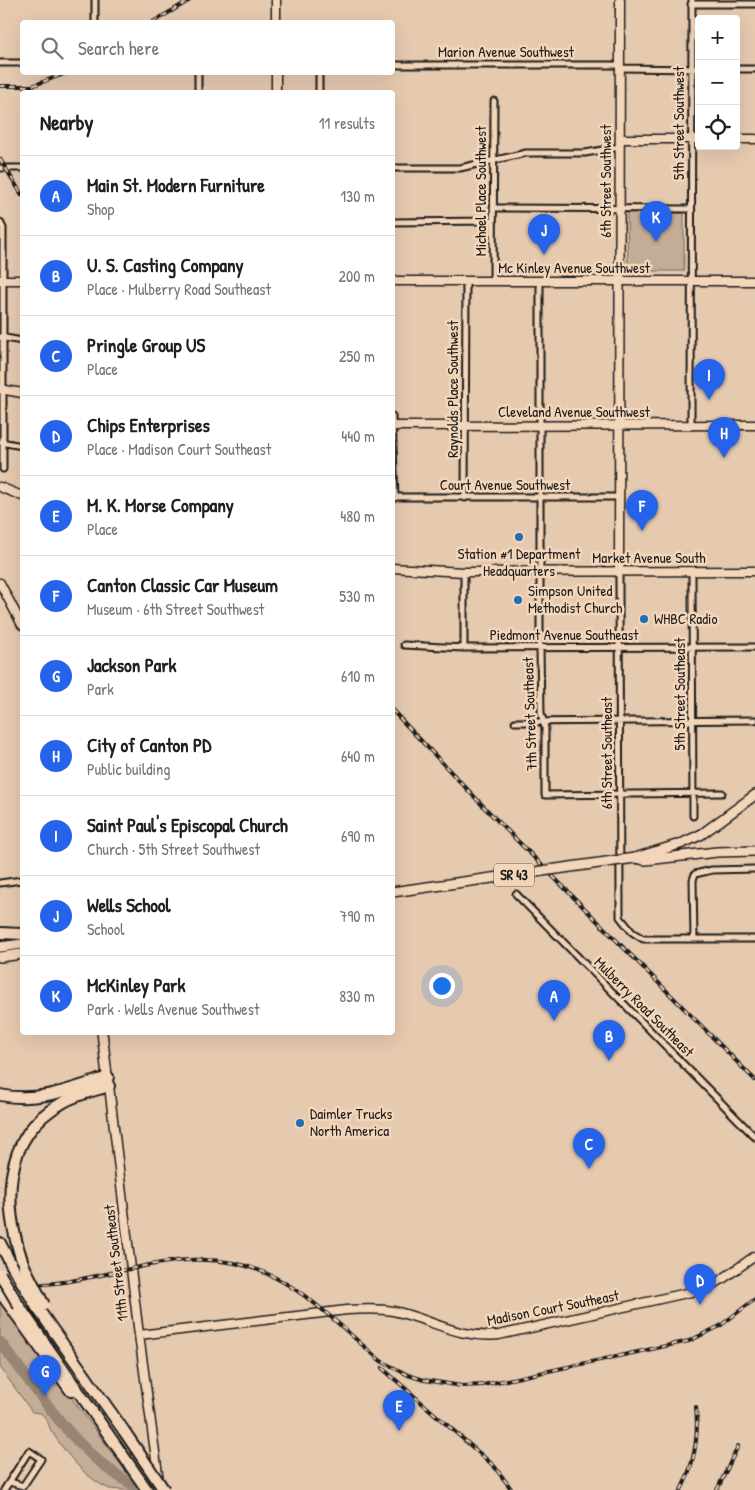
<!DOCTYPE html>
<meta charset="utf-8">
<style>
:root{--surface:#fff;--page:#f6f6f6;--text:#202124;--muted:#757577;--line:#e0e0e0;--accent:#2563eb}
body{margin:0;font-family:"Patrick Hand",sans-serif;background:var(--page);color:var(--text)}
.controls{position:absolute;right:15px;top:15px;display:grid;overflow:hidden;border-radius:5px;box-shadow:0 5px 20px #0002}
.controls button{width:45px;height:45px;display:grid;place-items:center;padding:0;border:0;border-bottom:1px solid var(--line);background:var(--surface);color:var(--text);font:25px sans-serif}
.you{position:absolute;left:441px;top:985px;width:18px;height:18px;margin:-12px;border:4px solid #fff;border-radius:50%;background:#1a73e8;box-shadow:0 0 0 8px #1a73e833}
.badge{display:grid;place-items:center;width:32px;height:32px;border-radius:50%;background:var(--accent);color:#fff;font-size:16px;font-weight:700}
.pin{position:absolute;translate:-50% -41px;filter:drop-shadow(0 1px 2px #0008)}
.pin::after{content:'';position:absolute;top:26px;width:18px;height:15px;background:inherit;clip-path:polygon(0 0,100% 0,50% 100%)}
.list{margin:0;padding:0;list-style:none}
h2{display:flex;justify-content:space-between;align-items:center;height:65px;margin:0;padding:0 20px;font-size:21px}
h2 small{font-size:16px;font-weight:400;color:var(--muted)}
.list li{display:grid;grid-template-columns:32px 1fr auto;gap:15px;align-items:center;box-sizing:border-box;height:80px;padding:0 20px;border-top:1px solid var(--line)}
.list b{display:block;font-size:19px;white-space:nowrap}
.list p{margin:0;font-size:16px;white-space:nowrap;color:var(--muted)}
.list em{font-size:16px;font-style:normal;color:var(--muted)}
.icon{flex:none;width:28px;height:28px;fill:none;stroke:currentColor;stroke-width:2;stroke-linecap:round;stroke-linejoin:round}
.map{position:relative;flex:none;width:755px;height:1490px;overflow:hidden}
.search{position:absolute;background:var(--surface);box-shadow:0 5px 20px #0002;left:20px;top:20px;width:375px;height:55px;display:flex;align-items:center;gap:12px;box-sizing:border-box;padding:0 18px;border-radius:5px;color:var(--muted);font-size:19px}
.panel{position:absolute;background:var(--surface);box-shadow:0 5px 20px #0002;left:20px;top:90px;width:375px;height:945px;border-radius:5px}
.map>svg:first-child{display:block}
</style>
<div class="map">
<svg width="755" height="1490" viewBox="0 0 755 1490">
<rect width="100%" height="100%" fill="#e6cab0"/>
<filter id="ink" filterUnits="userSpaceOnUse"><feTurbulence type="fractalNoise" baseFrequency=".02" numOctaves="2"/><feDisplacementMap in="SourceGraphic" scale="10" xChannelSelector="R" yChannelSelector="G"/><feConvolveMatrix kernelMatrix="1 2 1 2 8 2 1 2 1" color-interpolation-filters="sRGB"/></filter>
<g filter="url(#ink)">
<path fill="#c4ad97" stroke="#70645a" d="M627,213H684V271H628Z
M0,1301L130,1477L137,1490C129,1490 117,1490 110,1489C86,1479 68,1456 54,1435C47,1426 51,1423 41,1413L32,1412L0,1367Z"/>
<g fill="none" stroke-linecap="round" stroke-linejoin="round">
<path stroke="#968575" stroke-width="11" d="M0,1342C42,1396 79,1461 144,1490"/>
<defs>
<path id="street" d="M95,0V22
M691,4H755
M0,63H22
M392,65H620
M620,68L699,69
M736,69H755
M319,72V92
M198,92V72
M0,168H22
M392,168H460L526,153H585L620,147
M493,208L691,209
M0,222L3,228V469
M392,222L493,221
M493,281L494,101
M540,281V648L541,713L545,728V795L722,793
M0,337L22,341
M392,416L395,498
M691,426L692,0
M1,442L22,446
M392,497H618
M465,498L466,281
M464,572V648
M692,572L693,816
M619,573L620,917L632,932L643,939H755
M404,645L464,648L755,647
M515,722L755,720
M0,883L22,880
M516,894L755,1137
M694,939L693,880L695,874L712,870L755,869
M4,1490L29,1451L41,1459L23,1486L10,1482"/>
<path id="secondary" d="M276,0V22
M276,92V72
M620,139H699
M736,139H755
M0,280H22
M392,281H755
M0,389L22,393
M392,426L755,425
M0,487L22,496
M392,568L464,572L755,571
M619,573L620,0
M0,583L22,625
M109,1086L139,1335L159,1481
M139,1335L347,1310C362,1309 378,1308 393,1311C432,1319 457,1339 499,1335L700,1290L721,1280L755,1256"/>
<path id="primary" d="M635,858L683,843L702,834L755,795
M635,858L646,860L717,852L755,851
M0,947L22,944
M0,957L22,954
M102,1032L108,1084"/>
<path id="highway" d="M0,933L22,934
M0,1095C39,1103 71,1089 108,1077
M0,1243L11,1264
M24,1266C3,1209 0,1137 62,1103C77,1094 93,1091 109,1086
M0,1292L71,1391
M19,1306L147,1490
M36,1306L124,1431"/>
</defs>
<use href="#street" stroke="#1c1c1c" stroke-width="9"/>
<use href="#secondary" stroke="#1c1c1c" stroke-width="11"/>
<use href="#primary" stroke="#1c1c1c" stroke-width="12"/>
<use href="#highway" stroke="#1c1c1c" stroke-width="14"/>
<use href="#street" stroke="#f3d5b9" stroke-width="5"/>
<use href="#secondary" stroke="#f3d5b9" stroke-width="8"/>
<use href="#primary" stroke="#f3d5b9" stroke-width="9"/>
<use href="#highway" stroke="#f3d5b9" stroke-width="10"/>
<defs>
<path id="rail" d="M153,22L190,0
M0,86H32L69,72
M0,159L22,195
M392,710L486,809L755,1080
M0,1284C96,1295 183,1230 274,1277C314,1297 347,1333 381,1361L408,1375L424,1380L462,1386L483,1385L689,1341L720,1326L755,1299
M382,1368L494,1466L512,1490
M681,1490C695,1463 699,1437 696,1407
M717,1490L738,1446"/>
</defs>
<use href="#rail" stroke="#1c1c1c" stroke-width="4"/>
<use href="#rail" stroke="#f3d5b9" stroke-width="2" stroke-dasharray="5.5" stroke-linecap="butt"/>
<defs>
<path id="primary-bridge" d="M392,892L635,858"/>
<path id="highway-bridge" d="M11,1264L36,1306
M24,1266L44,1305
M0,1274L19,1306
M124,1431L164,1490"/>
</defs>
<use href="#primary-bridge" stroke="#1c1c1c" stroke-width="12" stroke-linecap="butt"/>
<use href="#highway-bridge" stroke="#1c1c1c" stroke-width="14" stroke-linecap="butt"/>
<use href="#primary-bridge" stroke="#f3d5b9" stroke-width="9"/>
<use href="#highway-bridge" stroke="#f3d5b9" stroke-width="10"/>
</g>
</g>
<g fill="#1f6fb2" stroke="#f3d5b9" stroke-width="2">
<circle cx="519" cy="537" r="5"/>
<circle cx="518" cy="600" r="5"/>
<circle cx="644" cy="619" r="5"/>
<circle cx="300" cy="1123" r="5"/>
</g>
<g text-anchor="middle" stroke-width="5" stroke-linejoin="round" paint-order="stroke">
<rect fill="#f3d5b9" stroke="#5c544b" stroke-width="1" x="494" y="863.5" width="40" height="23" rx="4"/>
<g font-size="14" font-weight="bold" fill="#1c1c1c">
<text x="514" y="880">SR 43</text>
</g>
<g font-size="15" fill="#1c1c1c" stroke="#f3d5b9">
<text x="506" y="57">Marion Avenue Southwest</text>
<text transform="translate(679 123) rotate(-90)" y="5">5th Street Southwest</text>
<text transform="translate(606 181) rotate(-90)" y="5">6th Street Southwest</text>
<text transform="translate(481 191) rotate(-90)" y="5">Michael Place Southwest</text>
<text x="574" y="273">Mc Kinley Avenue Southwest</text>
<text transform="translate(453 389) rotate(-90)" y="5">Raynolds Place Southwest</text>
<text x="574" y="417">Cleveland Avenue Southwest</text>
<text x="505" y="490">Court Avenue Southwest</text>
<text x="649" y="563">Market Avenue South</text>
<text x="564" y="640">Piedmont Avenue Southeast</text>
<text transform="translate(680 694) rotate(-90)" y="5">5th Street Southeast</text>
<text transform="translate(530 714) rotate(-92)" y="5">7th Street Southeast</text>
<text transform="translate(607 753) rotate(-90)" y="5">6th Street Southeast</text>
<text transform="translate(644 1007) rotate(45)" y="5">Mulberry Road Southeast</text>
<text transform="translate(116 1263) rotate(-97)" y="5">11th Street Southeast</text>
<text transform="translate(553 1308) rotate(-11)" y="5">Madison Court Southeast</text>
</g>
<g font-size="15" fill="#1c1c1c" stroke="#f3d5b9" text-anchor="start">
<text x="519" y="559" text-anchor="middle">Station #1 Department<tspan x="519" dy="17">Headquarters</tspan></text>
<text x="528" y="596">Simpson United<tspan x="528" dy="17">Methodist Church</tspan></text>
<text x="654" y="624">WHBC Radio</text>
<text x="310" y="1119">Daimler Trucks<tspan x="310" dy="17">North America</tspan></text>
</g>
</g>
</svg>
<div class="controls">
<button>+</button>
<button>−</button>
<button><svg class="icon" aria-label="locate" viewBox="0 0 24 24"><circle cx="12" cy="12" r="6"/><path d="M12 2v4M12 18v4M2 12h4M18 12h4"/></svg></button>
</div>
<div class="you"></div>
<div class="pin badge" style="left:554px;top:1021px">A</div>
<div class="pin badge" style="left:609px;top:1061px">B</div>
<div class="pin badge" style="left:589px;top:1169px">C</div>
<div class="pin badge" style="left:700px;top:1305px">D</div>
<div class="pin badge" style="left:399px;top:1431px">E</div>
<div class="pin badge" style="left:642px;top:531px">F</div>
<div class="pin badge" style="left:45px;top:1396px">G</div>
<div class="pin badge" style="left:724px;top:458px">H</div>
<div class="pin badge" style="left:709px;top:400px">I</div>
<div class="pin badge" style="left:544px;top:255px">J</div>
<div class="pin badge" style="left:656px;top:242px">K</div>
<div class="search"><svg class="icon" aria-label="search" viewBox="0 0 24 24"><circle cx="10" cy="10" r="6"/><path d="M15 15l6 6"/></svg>Search here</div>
<section class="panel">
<h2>Nearby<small>11 results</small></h2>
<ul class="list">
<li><span class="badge">A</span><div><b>Main St. Modern Furniture</b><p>Shop</p></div><em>130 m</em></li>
<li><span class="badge">B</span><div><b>U. S. Casting Company</b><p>Place · Mulberry Road Southeast</p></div><em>200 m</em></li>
<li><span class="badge">C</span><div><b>Pringle Group US</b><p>Place</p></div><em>250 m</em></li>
<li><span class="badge">D</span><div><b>Chips Enterprises</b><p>Place · Madison Court Southeast</p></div><em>440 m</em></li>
<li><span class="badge">E</span><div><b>M. K. Morse Company</b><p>Place</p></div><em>480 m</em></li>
<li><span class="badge">F</span><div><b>Canton Classic Car Museum</b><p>Museum · 6th Street Southwest</p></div><em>530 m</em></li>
<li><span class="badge">G</span><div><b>Jackson Park</b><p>Park</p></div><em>610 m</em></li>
<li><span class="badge">H</span><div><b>City of Canton PD</b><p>Public building</p></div><em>640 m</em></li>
<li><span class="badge">I</span><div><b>Saint Paul's Episcopal Church</b><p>Church · 5th Street Southwest</p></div><em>690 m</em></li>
<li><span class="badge">J</span><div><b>Wells School</b><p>School</p></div><em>790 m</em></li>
<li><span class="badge">K</span><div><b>McKinley Park</b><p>Park · Wells Avenue Southwest</p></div><em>830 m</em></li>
</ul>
</section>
</div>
